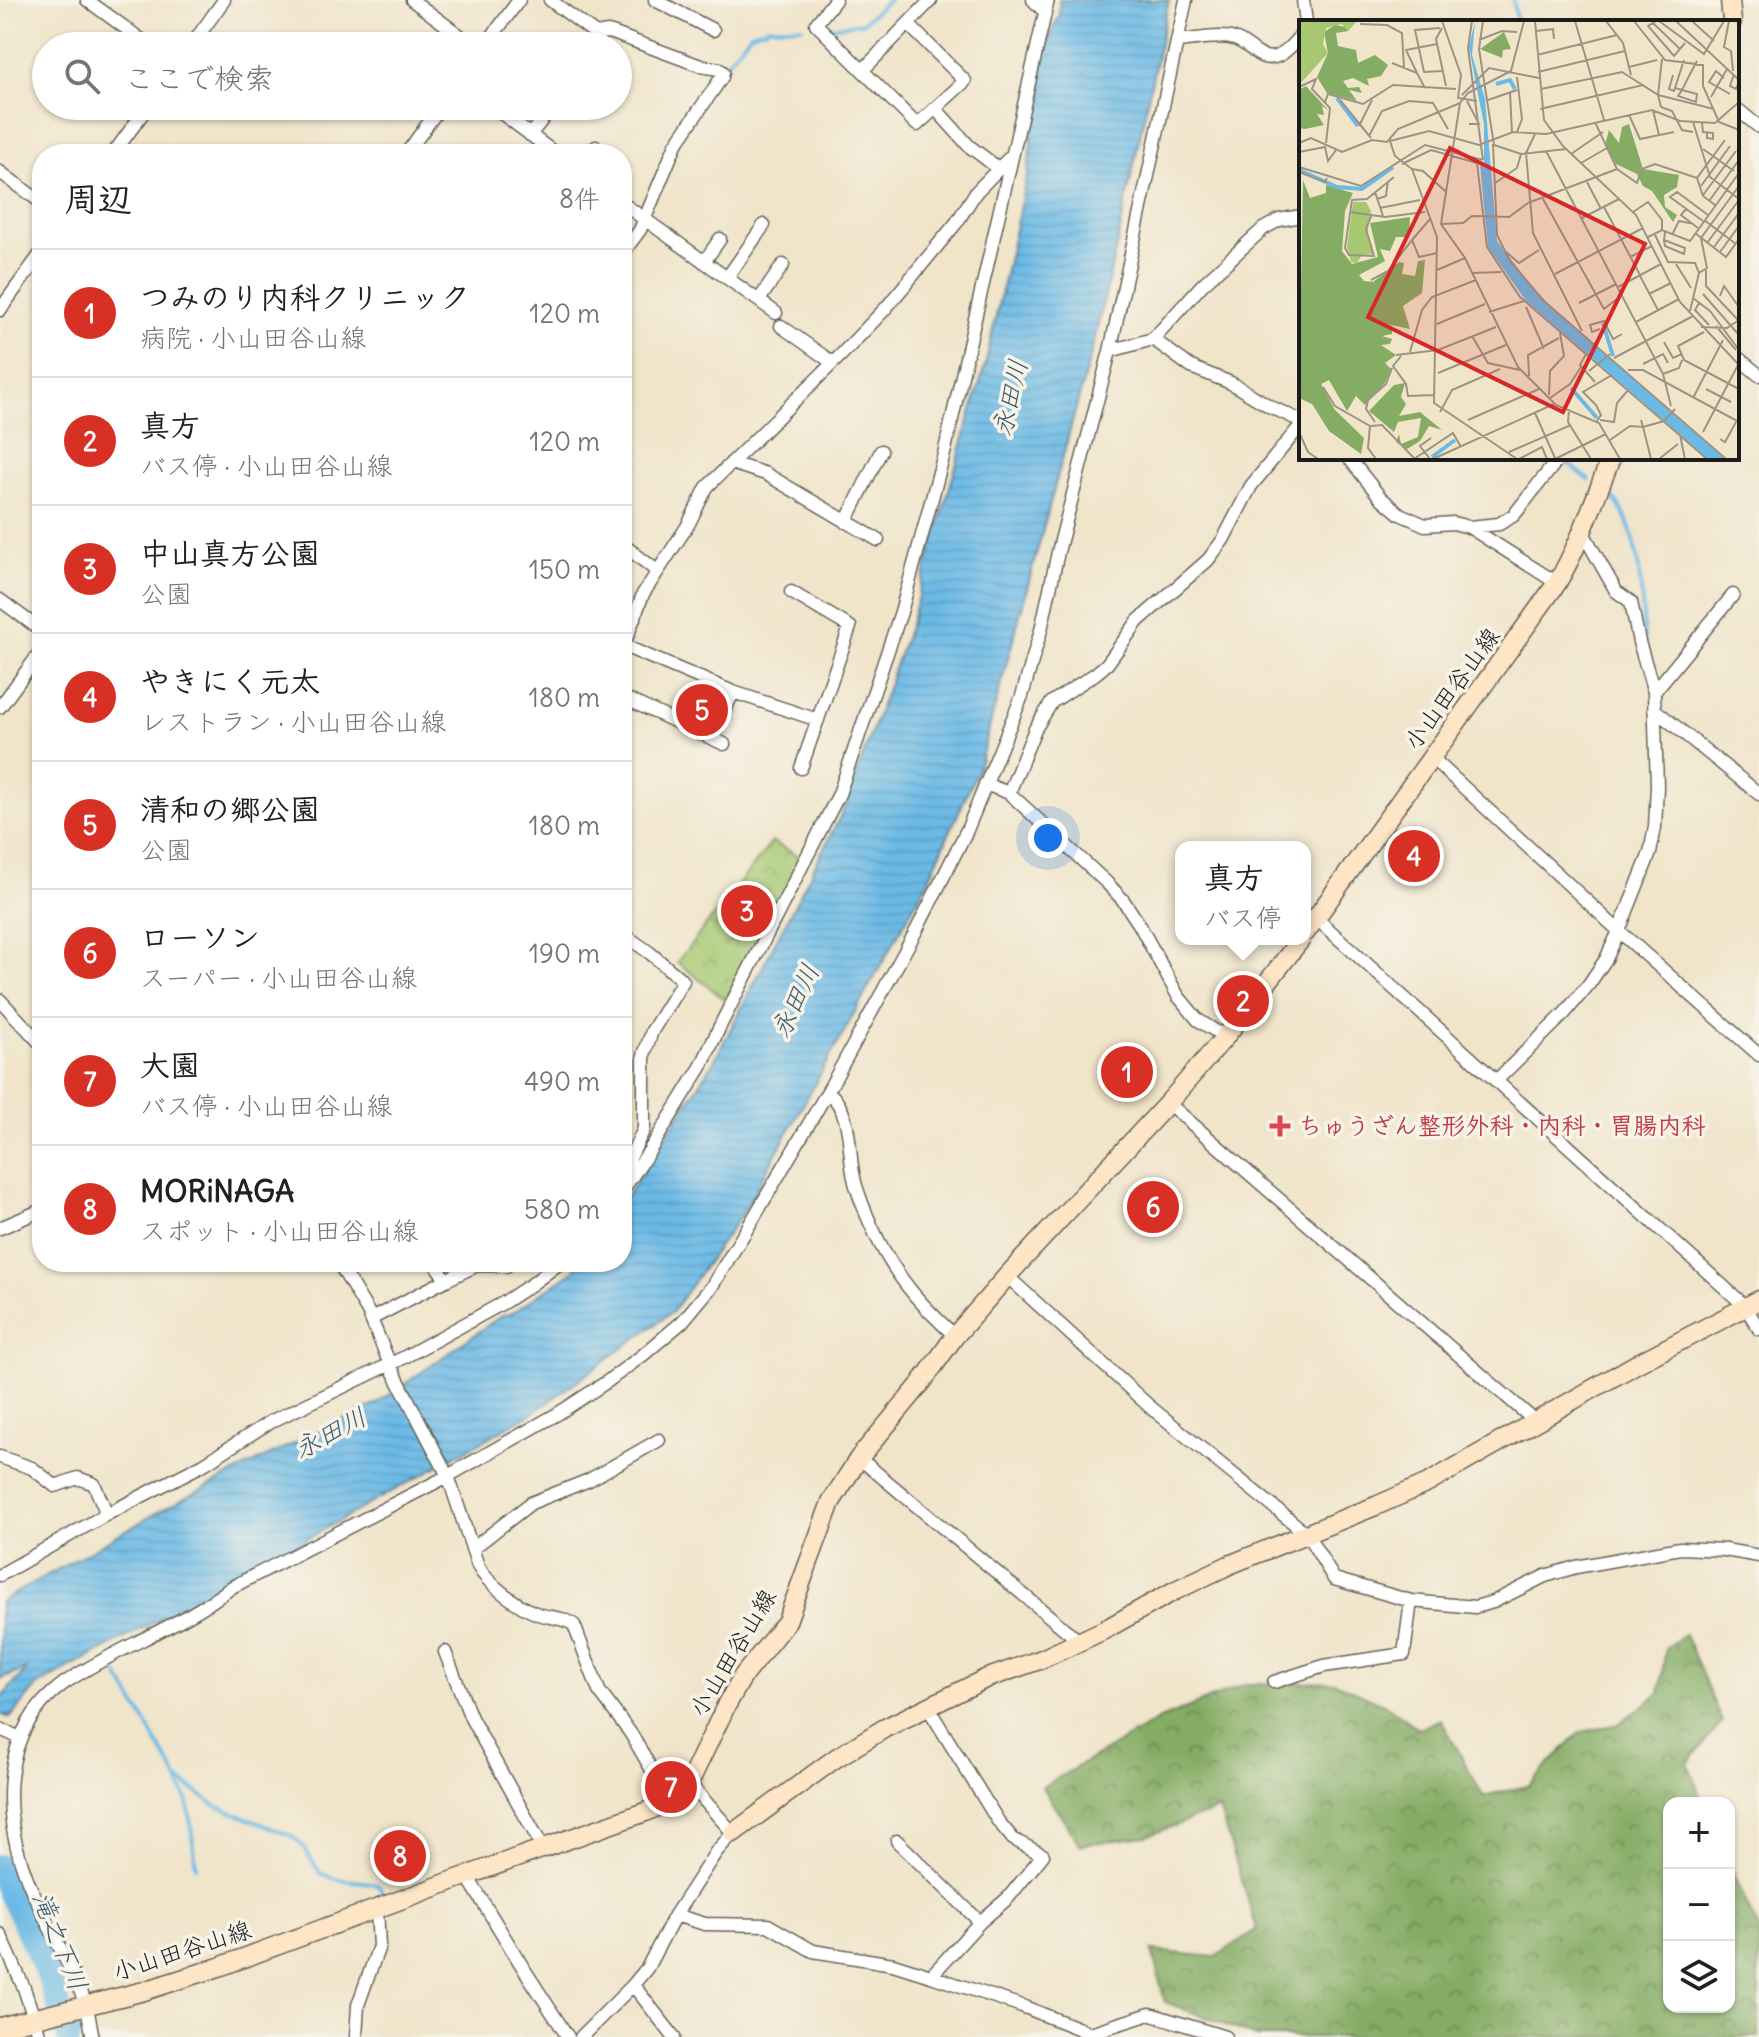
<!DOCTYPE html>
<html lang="ja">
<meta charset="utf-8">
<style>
:root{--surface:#fff;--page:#f2f2f2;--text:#202124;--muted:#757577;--line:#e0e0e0;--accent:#d93025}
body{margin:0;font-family:Delius,"Klee One",sans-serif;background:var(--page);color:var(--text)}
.controls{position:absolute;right:24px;bottom:24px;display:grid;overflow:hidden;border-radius:16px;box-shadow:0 2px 6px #0004}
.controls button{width:72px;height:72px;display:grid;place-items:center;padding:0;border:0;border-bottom:2px solid var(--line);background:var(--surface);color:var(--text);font:40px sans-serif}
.you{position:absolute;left:1048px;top:838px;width:28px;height:28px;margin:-20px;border:6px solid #fff;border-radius:50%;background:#1a73e8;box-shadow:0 0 0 12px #1a73e833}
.badge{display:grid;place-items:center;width:52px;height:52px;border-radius:50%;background:var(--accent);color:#fff;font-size:26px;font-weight:700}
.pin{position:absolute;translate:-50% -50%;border:4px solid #fff;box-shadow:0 2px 8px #0006}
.popup{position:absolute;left:1175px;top:841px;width:136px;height:104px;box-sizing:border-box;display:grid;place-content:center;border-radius:16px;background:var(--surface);filter:drop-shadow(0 2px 6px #0005);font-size:26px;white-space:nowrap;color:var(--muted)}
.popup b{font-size:30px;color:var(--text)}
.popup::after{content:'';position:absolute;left:50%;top:100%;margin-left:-16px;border:16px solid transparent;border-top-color:var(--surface)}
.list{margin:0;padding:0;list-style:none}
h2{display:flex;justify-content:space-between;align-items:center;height:104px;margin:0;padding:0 32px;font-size:34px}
h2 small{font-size:26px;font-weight:400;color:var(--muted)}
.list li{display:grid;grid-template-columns:52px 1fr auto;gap:24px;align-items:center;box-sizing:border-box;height:128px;padding:0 32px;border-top:2px solid var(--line)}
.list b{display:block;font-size:30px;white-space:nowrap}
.list p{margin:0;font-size:26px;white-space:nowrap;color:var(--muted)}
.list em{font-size:26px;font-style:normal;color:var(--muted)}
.icon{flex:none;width:44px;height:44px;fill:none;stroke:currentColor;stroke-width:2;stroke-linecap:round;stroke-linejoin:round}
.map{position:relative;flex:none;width:1759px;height:2037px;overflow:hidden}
.search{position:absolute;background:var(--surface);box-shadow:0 2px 6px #0004;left:32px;top:32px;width:600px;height:88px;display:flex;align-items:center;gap:20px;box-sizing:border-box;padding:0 28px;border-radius:44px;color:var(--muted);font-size:30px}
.panel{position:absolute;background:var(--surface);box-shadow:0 2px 6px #0004;left:32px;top:144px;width:600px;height:1128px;border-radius:32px}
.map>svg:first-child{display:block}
</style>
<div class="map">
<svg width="1759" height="2037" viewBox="0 0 1759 2037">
<defs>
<pattern id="forest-crowns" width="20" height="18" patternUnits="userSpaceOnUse" patternTransform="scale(2)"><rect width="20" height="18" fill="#84ac63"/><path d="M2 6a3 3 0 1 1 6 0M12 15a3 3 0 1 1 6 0" fill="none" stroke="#6b8b51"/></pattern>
<pattern id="park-crowns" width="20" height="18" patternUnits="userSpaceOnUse" patternTransform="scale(2)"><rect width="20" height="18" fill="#a5c871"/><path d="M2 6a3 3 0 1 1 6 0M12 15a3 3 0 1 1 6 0" fill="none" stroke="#8dab61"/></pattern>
<pattern id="water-rules" width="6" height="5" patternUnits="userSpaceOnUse" patternTransform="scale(2)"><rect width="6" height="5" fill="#6bbae6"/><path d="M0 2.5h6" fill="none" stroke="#5c9fc5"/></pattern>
</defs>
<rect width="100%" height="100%" fill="#f7f3e8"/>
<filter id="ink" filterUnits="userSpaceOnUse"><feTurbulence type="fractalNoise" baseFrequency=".0125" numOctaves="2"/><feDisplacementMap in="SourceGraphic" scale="16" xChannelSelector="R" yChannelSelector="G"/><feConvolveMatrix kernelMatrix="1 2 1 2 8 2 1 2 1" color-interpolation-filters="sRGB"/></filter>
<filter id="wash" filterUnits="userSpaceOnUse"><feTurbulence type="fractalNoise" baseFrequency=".006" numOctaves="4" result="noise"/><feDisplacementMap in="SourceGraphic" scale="32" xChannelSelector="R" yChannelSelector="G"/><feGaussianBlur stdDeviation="1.8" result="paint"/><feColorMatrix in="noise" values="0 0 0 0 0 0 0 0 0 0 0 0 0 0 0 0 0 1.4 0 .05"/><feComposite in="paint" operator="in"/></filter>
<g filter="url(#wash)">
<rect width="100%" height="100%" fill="#f0e4c9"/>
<path fill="url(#forest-crowns)" stroke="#506440" stroke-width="2" d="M1685,1634L1722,1722L1688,1763L1704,1803H1669V2007H1729V1862L1759,1933V2037H1257L1165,2002L1152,1951L1216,1957L1257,1929L1219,1809L1147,1836L1080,1845L1042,1787L1160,1719L1245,1684L1335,1682L1388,1706L1419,1729L1441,1719L1483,1796L1528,1786L1579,1733L1618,1724L1659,1694L1666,1648Z"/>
<path fill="url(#park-crowns)" stroke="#607246" stroke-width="2" d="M700,690L719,700L705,727L685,720Z
M772,842L805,859L726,1000L677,962Z"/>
<path fill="url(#water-rules)" stroke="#446b81" stroke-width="2" d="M1059,0H1169L1118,239L1094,342L978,769L928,881L744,1211L672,1312L536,1411L305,1540L38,1685L10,1718L0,1714V1699L28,1668L0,1680V1602L162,1510L278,1451L375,1405L501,1316L512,1313L572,1272L581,1262H622V1203L712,1065L844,809L910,624L986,362L1028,170L1040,56L1059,16Z"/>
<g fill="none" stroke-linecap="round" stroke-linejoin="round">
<path stroke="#6bbae6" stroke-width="4" d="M1513,0L1516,18L1518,22
M831,27L862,23L889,0
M724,66L751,33L769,27H802
M1563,459L1589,480
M1610,494C1641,525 1642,597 1644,639
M117,1673L173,1770L188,1802L196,1866
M178,1779L216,1806L292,1836L303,1846L320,1873L335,1879L372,1883L379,1886L384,1896"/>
<path stroke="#6bbae6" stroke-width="24" d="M0,1866L3,1878L48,1975L69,2037"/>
</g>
</g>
<g filter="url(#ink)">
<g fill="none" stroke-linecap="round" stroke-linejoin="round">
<defs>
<path id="street" d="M87,0L150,46
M412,0L474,46
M550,0L596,34L608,32L615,34L701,66L719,69L723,72L722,77L676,144L640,230L622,254
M655,0L713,30
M835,0L816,24L917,125L965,81L908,24
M1033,0L1045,12
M1303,0L1306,22
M1177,41C1192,40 1220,34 1234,39C1242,41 1248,47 1255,52C1274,67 1288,50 1301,35
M191,46L224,0
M485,46L519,0
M863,70L931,0
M492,106L556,154
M935,108L969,146L998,168
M1737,109L1759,127
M530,135L553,106
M113,154L148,106
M406,154L441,106
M591,154L596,147
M0,172L42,203
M622,203L776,313
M704,262L720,239
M727,278L764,225
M759,300L783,265
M0,310L42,252
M781,326L833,363
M1153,339L1191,367L1231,383L1271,407L1301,421
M1110,351L1153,339L1202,285L1263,229L1279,220L1301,216
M1737,357L1759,375
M1349,458L1380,497L1400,514L1425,525L1453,523L1469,527L1499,524L1514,515L1559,458
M731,463L766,474L878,540
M846,522L881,451
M1469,527L1557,583
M622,544L657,571
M791,592L850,627L801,768
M0,600L42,631
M624,646L733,692L818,720
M622,650L643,594L688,525L707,487L840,356L886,308L957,222L976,192L1012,155
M1654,692L1733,595
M622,697L724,744
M0,707L42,650
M1654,709L1759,794
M713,738L733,692
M1432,758L1619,931L1759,1055
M985,784L1009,793L1107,883L1123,900L1139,924L1178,996L1198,1020L1225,1037
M1009,793L1035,729L1052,702L1095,674L1107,664L1138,621L1208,560L1223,540L1251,486L1301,425
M1316,918L1745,1306L1759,1329
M622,933L650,953L683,981L652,1031L644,1055V1129L622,1174
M0,1000L42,1045
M1497,1080L1564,1014L1589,984L1606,959L1619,931L1650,853L1655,827L1657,786L1654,692L1639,642L1631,602L1616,591L1582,531
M828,1091C857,1119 845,1155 857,1189C869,1225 888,1263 912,1292C925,1308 940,1322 955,1336
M1168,1103L1536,1422
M622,1191L648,1153L701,1067L720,1026L839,794L901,612L944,454L1048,0
M0,1228L42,1210
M338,1262L368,1312L392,1369L448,1476L478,1566C487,1584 519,1607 538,1614C550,1618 564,1617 574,1625L599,1691L631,1734L670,1801
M1007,1276L1149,1406L1307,1534L1334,1579L1411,1601L1475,1607L1493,1602L1545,1576L1576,1567L1680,1548L1725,1550L1759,1556
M446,1280L477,1265L506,1266L507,1262
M371,1319L446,1280L434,1262
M0,1457L32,1468L55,1486L78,1478L94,1484L107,1514
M859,1458L1079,1641
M472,1549L531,1503L589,1480L659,1440
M0,1575L107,1514L204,1464L270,1422L401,1359L503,1303L532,1284L561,1262
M445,1652L471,1718L543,1848
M1274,1682L1324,1666L1404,1654L1411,1601
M0,1729L18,1737
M897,1841L980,1922
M467,1876L522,1966L568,2037
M675,1915L705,1924L768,1925L813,1951L893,1964L931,1976L980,1922L1008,1898L1043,1855L1013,1839L998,1821L927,1706
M0,1934L24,1988L40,2037
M931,1976L1022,2006L1090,2033L1150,2014L1225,2037
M633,1985L674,2037
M93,2037C90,2025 89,2013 85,2002C68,1960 45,1922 28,1881C0,1811 0,1731 63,1684C117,1647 180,1627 232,1587L448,1476L559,1413L608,1381L643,1355L682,1322L712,1286L753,1219L828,1091L916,931L967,830L1022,696L1041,630L1058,552L1110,351L1186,0
M356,2037L358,2005L379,1946L377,1909
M581,2037L633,1985L647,1968L675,1915L716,1852L733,1833L689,1783"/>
<path id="secondary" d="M1730,0L1732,22
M1305,933L1557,583C1580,544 1594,500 1611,458
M733,1833L836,1758L885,1728L985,1679L1042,1659L1104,1630L1174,1591L1229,1565L1378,1505L1428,1483L1638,1363L1759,1300
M0,2027L144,1991L219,1967L449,1882L648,1811C664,1804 678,1796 689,1783L726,1706L743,1676L787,1621L831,1502L859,1458L919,1386L955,1336L1007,1276L1168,1103L1225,1037L1301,939"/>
</defs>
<use href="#street" stroke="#666259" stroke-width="15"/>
<use href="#secondary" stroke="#666259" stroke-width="21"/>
<use href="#street" stroke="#fff" stroke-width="12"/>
<use href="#secondary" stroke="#fde5c5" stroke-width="18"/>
</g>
</g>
<path fill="#e0444e" stroke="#f7f3e8" stroke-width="3" d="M1276 1114h8v8h8v8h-8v8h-8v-8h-8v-8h8z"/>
<g text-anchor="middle" stroke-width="7" stroke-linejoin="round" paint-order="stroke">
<g font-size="24" fill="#1c1c1c" stroke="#f7f3e8">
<text transform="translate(1452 689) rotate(-54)" y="8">小山田谷山線</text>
<text transform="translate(733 1653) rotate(-59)" y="8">小山田谷山線</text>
<text transform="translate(182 1951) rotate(-18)" y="8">小山田谷山線</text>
</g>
<g font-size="24" font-weight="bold" fill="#be3a42" stroke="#f7f3e8" text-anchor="start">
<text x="1298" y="1134">ちゅうざん整形外科・内科・胃腸内科</text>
</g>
<g font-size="26" font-style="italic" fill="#3c5b6d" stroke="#f7f3e8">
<text transform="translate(1010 398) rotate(-77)" y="9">永田川</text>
<text transform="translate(795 1001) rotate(-65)" y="9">永田川</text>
<text transform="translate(330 1433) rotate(-28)" y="9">永田川</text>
<text transform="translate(60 1941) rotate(68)" y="9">滝之下川</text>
</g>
</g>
<g transform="translate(1299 20)">
<rect width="440" height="440" fill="#f0e4c9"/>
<path d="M36,5L47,7L49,11L37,13L39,26L57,30L59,43L76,35L89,45L82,56L68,59L70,66L54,58L44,61L49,68L60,67L63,73L50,70L58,81L28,73L18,57L29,33L25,12ZM205,12L212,29L204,30L203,38L181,29ZM7,66L29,90L23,86L25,95L18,94L25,105L6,109L0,108V70ZM330,104L344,149L380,155L378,167L365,175L366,187L378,195L374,202L353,171L344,166L338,154L317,144L306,125L310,110L320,123L323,107ZM4,160L11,178L27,173V165L54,173L46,191L43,231L53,244L79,237L71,203L111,197L110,217H97L91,231L81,229L86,241L60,255L65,261L74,262L100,242L105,243L103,254L116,256L119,241L126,240L123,273L104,286L111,309L78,302L93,306V314L83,316L93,319L91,324L82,325L97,335L86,343L92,349L86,363L66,385L57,376L48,391L30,360L22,364L36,390L65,418L62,434L30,411L13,384L0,378ZM106,363L102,377L107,384L100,396L121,392L143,410L130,406L121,421L108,429L97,422L100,414L102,424L119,417L122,398L99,402L95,412L70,391L95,365Z" fill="#84ac63"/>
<path d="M54,182H67L72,191L68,216L75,234L63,235L58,243L52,242L48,227Z" fill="#a5c871"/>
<path d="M0,1H58L49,11L43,4L27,8L24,24L29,33L0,65Z" fill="#a5c871"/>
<path d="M176,1L173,35L186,79L198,221L244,281L426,439H409L227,281L189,227L181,144L185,146V105L170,27Z" fill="#6bbae6"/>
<path fill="none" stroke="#6bbae6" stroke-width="4" d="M197,64L211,60L216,69M38,78L59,106M0,150L38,167L63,169L94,147M304,303L314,336M272,368L298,398M133,437L156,420"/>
<path fill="none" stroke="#9b9484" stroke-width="2" d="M143,1L162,55L159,78L178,81M173,1L169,28L184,140M184,1L180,29L195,125L222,134L267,129M225,1L212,51L169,73L161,83L142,204L166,238L219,347L257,385L300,403L321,439M236,1L245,100L264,126L337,195L381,282L440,345M276,1L305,100M307,1L324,23L332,55M335,1L366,40L404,45V66L420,102L440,110M357,1L349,6L375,36L386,23M360,1L405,34L425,1M377,1L440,60M393,1L415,21M430,1L425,27L432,31L434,51M354,3L381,29M61,4L88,5L103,13L105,48M141,8L116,10L125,52L144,51M143,8L137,19L147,66M237,11L254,9L255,19M180,20L203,11L218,12M238,35L318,15M363,39L359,75L415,89M93,43L118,53L126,68M330,47L358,40M239,52L326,31M118,53L107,30L138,24M435,54L431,66L437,69L440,62M374,55L370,69L375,71L385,40M425,58L417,51L410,62L431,74M0,67L17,59L13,69L31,88L27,123M376,68L383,70L398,74L397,82L379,76L383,70L390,56L398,41M242,69L323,52L359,75L362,87M211,72L213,113M163,75L190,48L240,58M412,77L428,49M41,80L72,118M189,80L218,70M168,81L180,104H170M26,82L29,74L64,84L94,65L157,69M362,87L373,91L383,110L394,112M241,89L344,65M354,90L360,115M330,95L341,119L375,112M296,102L318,149L338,163L343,149L356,144L398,158M394,102L411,157L440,179M403,103L404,112L414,113V119L408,118V112M60,106L73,80M218,112L223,99L218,57M236,114L227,133L234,213L283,311M70,116L83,91L110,81L134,83L149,109M0,123L12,118L43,132L73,120L88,122L99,109L161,83M194,124L198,215L211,241L245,281L427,439M404,129L435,151M247,131L364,354L372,386M0,132L26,127L29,141L37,130M272,134L304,112M282,143L308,128M103,144L132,130L178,143L188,227L221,277L408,439M0,147L62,166L126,125L184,140M113,149L124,151L146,171M0,152L26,162L28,158M288,162L302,189M196,163L218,148L222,134M402,166L431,126M76,172L84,196M404,175L437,131M78,179L87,176L89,161M244,179L305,289L323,275M410,181L440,140M229,183L318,149M416,185L404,176L398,158L426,120M305,187L341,255M81,188L121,180M387,189L382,195L399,208M51,192L86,197L126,192M334,192L349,182L363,200V210M73,194L67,209L75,236L50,235L46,228L53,180L68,179L95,157M283,198L320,179M131,199L113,220L120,237L138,233M405,200L437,224M404,201L371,177L378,172L409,195M142,204L164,203L173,196L210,197L229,183M396,213L427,237L440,219M356,215L369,242L396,243L400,253M373,215L380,201L395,204M349,217L363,210L391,221L440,153M365,220L386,228L385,234L366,226L365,221V220L366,212M408,223L440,180M415,227L440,193M207,232L220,243L240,230M421,232L440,206M331,237L353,226M377,244L392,268M138,250L166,238M407,250V266L440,301M173,253L202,252M256,254L344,208M341,256L359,290M72,260L89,251L113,220M319,267L362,244M350,274L372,263M404,274L440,315M421,276L425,266L440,287M394,278L411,291L440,330M280,283L317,264M400,283L396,290L410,305M227,287L245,329M391,291L400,253L408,248L402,218L440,166M190,292L225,281M337,302L380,279M138,304L186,284M417,306L437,330M402,307L428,308L440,300M301,309L293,312L291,305L305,301L314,319L323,314M405,312L379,326L385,340L440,369M173,316L189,343L221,350M365,322L374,338L383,334M111,332L123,290L133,277L177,260M287,334L281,345L296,362M97,335L139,330L197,307M102,336L94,346L107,364L109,376L135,375M315,338L394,296M344,344L364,334L369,343M329,350H344L440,402M290,351L311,334M139,353L207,325M364,354L380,348L383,340M230,356L229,335L260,318M24,367L36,386L71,406M407,369L432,382M250,375L251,351L265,336L261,313M251,378L271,364L282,347M394,378L424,320M416,389L439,345M270,390L269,402L292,439M141,392L153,370L201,349M236,393L256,438M169,400L240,369M301,400L315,402L318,383L330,369M298,401L302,395L297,385L284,372L313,355M76,402L67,389L69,380L87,364L93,348M71,406L83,405L115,438M71,406L69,428L77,439M0,412L9,432L19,439M404,412L416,389M381,415L386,439M421,419L426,422L437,402M311,420L331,406L344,407L342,400M210,432L272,405M115,439L154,413L162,427M131,439L121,426L132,418M134,439L255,384M218,439L135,383L138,217L113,149L96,136L91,121L130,111L180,125L214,112L247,114L353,90L381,101L416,103L440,82M220,439L243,427L248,439M256,439L307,414M352,439L344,407L365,401L376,389M360,439L379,424"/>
<path fill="#d62828" fill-opacity="0.15" stroke="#d62828" stroke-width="4" d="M151,128L346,224L264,392L69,297Z"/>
<rect width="440" height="440" fill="none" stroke="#1c1c1c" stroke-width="4"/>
</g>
</svg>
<div class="controls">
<button>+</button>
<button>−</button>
<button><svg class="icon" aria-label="layers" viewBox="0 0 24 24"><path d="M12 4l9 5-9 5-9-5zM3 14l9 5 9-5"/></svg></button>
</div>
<div class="you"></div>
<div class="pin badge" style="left:1127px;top:1072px">1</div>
<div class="pin badge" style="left:1243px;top:1001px">2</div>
<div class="popup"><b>真方</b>バス停</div>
<div class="pin badge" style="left:747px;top:911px">3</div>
<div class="pin badge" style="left:1414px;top:856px">4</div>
<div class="pin badge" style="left:702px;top:710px">5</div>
<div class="pin badge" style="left:1153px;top:1207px">6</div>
<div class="pin badge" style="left:671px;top:1787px">7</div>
<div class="pin badge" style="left:400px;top:1856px">8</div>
<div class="search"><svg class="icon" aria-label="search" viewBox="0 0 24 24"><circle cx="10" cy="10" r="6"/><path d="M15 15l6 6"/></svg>ここで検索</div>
<section class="panel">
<h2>周辺<small>8件</small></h2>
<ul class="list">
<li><span class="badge">1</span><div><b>つみのり内科クリニック</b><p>病院 · 小山田谷山線</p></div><em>120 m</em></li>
<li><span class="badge">2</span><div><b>真方</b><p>バス停 · 小山田谷山線</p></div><em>120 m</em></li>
<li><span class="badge">3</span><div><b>中山真方公園</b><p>公園</p></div><em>150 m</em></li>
<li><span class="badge">4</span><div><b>やきにく元太</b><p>レストラン · 小山田谷山線</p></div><em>180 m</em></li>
<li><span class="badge">5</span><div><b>清和の郷公園</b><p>公園</p></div><em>180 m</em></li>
<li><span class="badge">6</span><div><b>ローソン</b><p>スーパー · 小山田谷山線</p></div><em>190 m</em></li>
<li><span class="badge">7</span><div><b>大園</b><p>バス停 · 小山田谷山線</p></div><em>490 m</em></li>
<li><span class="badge">8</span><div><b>MORiNAGA</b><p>スポット · 小山田谷山線</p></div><em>580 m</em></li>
</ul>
</section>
</div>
